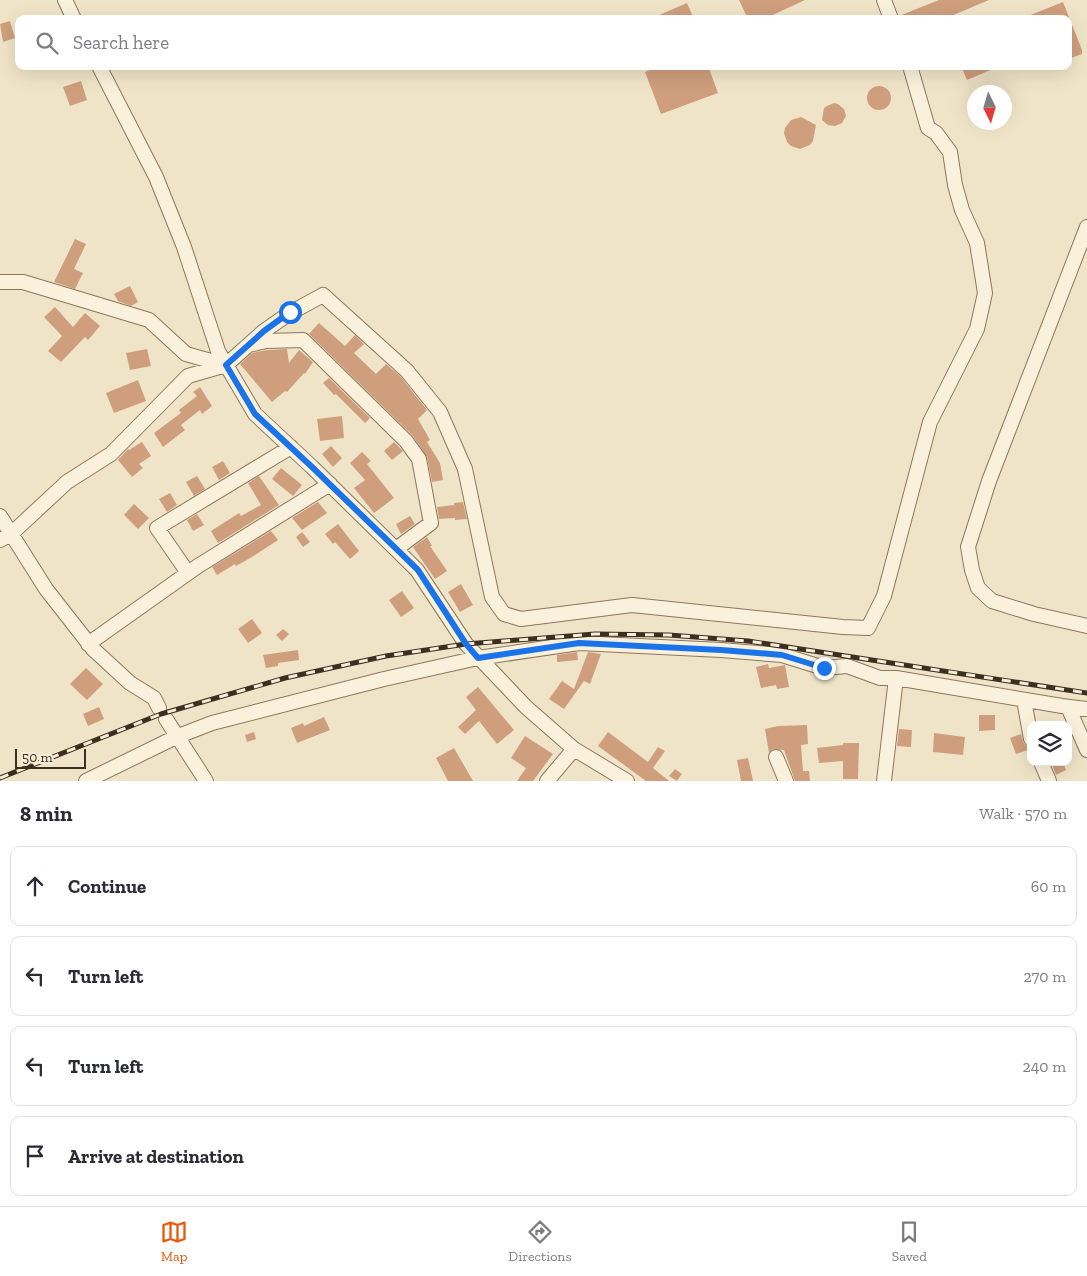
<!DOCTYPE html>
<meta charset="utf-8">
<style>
:root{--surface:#fff;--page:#f2f2f3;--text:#2b2b33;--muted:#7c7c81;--line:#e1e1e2;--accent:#ea580c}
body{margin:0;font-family:"Zilla Slab",serif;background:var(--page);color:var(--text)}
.controls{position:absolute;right:15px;bottom:15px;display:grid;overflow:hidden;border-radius:10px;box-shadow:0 5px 20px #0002}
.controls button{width:45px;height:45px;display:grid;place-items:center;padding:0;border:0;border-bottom:1px solid var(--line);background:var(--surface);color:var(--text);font:25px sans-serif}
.compass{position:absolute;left:967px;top:85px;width:45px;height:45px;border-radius:50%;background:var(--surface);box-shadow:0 5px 20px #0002;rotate:175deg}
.scale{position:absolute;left:15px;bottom:12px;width:71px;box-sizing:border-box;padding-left:5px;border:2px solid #3d2e20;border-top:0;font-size:14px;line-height:18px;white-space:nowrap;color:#3d2e20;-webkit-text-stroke:4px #f7eed8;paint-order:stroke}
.stop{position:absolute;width:15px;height:15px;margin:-11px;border:4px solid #1a73e8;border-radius:50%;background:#fff}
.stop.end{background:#1a73e8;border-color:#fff;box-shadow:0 1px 5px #0008}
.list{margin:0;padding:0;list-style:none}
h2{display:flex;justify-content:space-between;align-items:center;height:65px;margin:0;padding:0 20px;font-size:21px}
h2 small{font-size:16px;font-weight:400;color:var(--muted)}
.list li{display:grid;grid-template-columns:32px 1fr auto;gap:15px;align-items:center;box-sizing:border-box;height:80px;margin:0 10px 10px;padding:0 10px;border:1px solid var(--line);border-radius:10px}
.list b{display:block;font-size:19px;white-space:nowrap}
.list em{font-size:16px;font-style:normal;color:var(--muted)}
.icon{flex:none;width:28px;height:28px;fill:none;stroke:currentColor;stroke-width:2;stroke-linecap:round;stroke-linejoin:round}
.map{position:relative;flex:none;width:1087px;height:781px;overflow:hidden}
.search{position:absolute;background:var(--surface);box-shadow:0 5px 20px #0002;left:15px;right:15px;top:15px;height:55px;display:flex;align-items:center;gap:12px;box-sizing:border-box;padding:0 18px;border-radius:10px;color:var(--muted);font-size:19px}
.sheet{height:425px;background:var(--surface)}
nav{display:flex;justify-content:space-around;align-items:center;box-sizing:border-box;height:70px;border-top:1px solid var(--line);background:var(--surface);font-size:14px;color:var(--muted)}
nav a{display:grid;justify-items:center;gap:2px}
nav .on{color:var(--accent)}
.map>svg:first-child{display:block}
</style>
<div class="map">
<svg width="1087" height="781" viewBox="0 0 1087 781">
<rect width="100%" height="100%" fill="#f0e4c8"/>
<path fill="#cf9f7d" d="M739,0H805L764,19H748Z
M939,0H989L944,19H900L899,16Z
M1063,2L1082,50V54L1068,59V19L1023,18Z
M687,3L694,19H650Z
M10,21L15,38L3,42L0,24Z
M660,66H708L718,93L661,114L645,72Z
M961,66H1000L967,80Z
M81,81L87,100L70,106L63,87Z
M867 98a12 12 0 1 1 24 0a12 12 0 1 1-24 0Z
M834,103L838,104L844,109L846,116L842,123L835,126L828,125L822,120L824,108L827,106Z
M801,117L816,125L813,141L810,145L800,149L791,146L787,142L784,133L785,128L791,120Z
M75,239L86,244L74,269L83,273L75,289L54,282Z
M130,286L138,302L131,306L118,301L114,294Z
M55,307L73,327L85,313L100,326L88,340L85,337L61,362L48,351L62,336L44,317Z
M319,323L345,346L355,335L364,344L354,353L376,374L386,364L401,377L427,410L418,419L430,440L427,442L440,463L443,480L432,482L427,457L413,436L309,334Z
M147,349L151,366L130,370L126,353Z
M287,349L289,363L299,350L313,362L305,374L304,373L287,392L285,391L272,402L240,364L252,353L267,350Z
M329,378L370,418L365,423L336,394L334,395L323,383Z
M138,380L146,401L114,413L106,393Z
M200,387L212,406L202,414L200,410L181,425L185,430L163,447L154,433L181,413L179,410L197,396L193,392Z
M342,416L344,438L320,441L317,419Z
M142,442L151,456L139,464L143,468L132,477L118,460L128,449L129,450Z
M394,442L403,451L392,460L384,451Z
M331,446L342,458L333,467L322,454Z
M362,452L371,461L367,464L394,498L374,513L354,488L365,480L350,463Z
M223,461L230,473L219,480L212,467Z
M281,468L302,485L293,496L272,479Z
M197,476L205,489L194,496L186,482Z
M259,476L279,505L218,543L211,531L239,513L241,516L261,505L248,483Z
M170,493L177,505L167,512L159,499Z
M318,502L327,513L302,530L292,518Z
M463,502L467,519L455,520V518L439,519L437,507L454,505V503Z
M134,504L149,518L138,529L124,515Z
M197,514L204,525L193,531L187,520Z
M410,516L415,524L401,534L396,524Z
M338,524L359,551L350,559L335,542L333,544L325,534Z
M271,531L278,540L252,557L236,566L235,564L217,575L212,567Z
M302,532L310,542L303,547L296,537Z
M427,537L432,546H430L447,571L435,579L413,547Z
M461,584L473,605L460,612L448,592Z
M402,591L414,608L401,617L389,600Z
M252,619L262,633L248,643L238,629Z
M283,629L289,634L282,641L276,635Z
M298,650L299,660L278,663V666L266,668L263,655Z
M577,652L578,660L557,662V655Z
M588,652L601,654L590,684L584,681L564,709L549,699L562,681L574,689Z
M768,664L769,668L785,665L789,687L777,689L776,685L761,688L756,667Z
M86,668L103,684L87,700L70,684Z
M478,687L514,730L497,744L479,721L465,734L458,727L476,710L466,697Z
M99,707L104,719L88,726L83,714Z
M979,715H995V730L979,731Z
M324,717L330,730L297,743L291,728L303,723L304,726Z
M807,725L808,744L801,745L803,771H809L810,781H795L784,750L773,749L769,753L765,729L778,726Z
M899,729L912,730L911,747L897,746Z
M254,732L256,739L247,742L245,735Z
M608,732L648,762L658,747L665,751L653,768L669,781H646L598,746Z
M934,733L965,737L963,755L933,752Z
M1021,734L1024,744L1031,749L1016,754L1010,738Z
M525,736L553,754L533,781H517L526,768L511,758Z
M843,743H859L858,779H843V761L819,763L817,748L843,745Z
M454,748L473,781H448L436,758Z
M748,758L753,781H741L737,760Z
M1051,762H1063L1066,770L1056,775Z
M675,769L682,774L677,781L669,776Z"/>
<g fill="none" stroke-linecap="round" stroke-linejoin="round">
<defs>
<path id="minor" d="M65,0L74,19
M884,0L891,19
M99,66L156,177L184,247L218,351L255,414L312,467L417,570L466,644L526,707L574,749L627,781
M1087,227L989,481L968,547L972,570L978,588L992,601L1034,614L1087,626
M0,282H23L149,320L186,354L225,365
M249,345L266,341L303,340L406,441L419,459L431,523L396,549
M0,516L46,589L93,649L130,683L154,698L159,708
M0,540L11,534L67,482L111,454L188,376L226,365L264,331L290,313L323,295L407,371L440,412L465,469L492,597L504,614L521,619L632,605L843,627L868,628L884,596L930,422L977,329L985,293L977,243L962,210L955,185L950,152L936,133L928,128L910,66
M188,573L157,528L291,447
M88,644L198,566L330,484
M1024,700L1031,739
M1068,707L1087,750
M166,719L206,781
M776,757L786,781
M1041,762L1049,781
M86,781L176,737L212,723L384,679L478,658L579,643L721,650L782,655L824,668L847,666L880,678H896L1062,706L1087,709
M547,781L574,749
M884,781L896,678"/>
</defs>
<use href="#minor" stroke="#8d765c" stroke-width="16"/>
<use href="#minor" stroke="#faf1dc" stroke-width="14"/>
<defs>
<path id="rail" d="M0,778L161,714L285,678L386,656L466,644L595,634L669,635L748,641L1087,693"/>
</defs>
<use href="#rail" stroke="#3d2e20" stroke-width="5"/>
<use href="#rail" stroke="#f7eed8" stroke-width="3" stroke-dasharray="9" stroke-linecap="butt"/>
</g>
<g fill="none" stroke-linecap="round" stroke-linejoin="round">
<path stroke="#1a73e8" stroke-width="6" d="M290,312L264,331L226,365L255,414L312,467L418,570L466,644L478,658L579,643L721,650L782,655L824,668"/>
</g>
</svg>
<div class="controls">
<button><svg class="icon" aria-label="layers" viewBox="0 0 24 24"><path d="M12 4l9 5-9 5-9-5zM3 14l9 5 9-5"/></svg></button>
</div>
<svg class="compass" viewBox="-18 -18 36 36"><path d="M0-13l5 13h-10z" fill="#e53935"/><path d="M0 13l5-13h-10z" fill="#7c7c81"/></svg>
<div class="scale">50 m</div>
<div class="stop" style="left:290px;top:312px"></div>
<div class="stop end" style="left:824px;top:668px"></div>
<div class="search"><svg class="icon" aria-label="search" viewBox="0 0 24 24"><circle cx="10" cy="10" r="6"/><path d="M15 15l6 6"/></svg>Search here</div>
</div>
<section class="sheet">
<h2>8 min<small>Walk · 570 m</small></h2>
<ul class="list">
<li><svg class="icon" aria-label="ahead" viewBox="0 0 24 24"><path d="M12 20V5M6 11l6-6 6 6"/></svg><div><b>Continue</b></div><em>60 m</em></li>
<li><svg class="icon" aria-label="left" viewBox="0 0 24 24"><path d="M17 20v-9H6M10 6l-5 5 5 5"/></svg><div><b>Turn left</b></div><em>270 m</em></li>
<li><svg class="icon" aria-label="left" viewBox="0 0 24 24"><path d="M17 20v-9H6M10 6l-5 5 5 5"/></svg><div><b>Turn left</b></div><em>240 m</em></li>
<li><svg class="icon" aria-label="arrive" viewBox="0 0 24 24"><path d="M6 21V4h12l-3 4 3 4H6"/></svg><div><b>Arrive at destination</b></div></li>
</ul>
</section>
<nav>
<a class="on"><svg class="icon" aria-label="map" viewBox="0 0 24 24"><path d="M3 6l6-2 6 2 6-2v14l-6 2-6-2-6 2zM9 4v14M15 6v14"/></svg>Map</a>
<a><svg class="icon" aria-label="directions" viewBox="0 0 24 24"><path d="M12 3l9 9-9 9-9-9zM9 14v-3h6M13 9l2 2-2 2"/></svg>Directions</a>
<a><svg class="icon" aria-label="saved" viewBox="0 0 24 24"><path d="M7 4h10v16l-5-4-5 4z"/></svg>Saved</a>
</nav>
